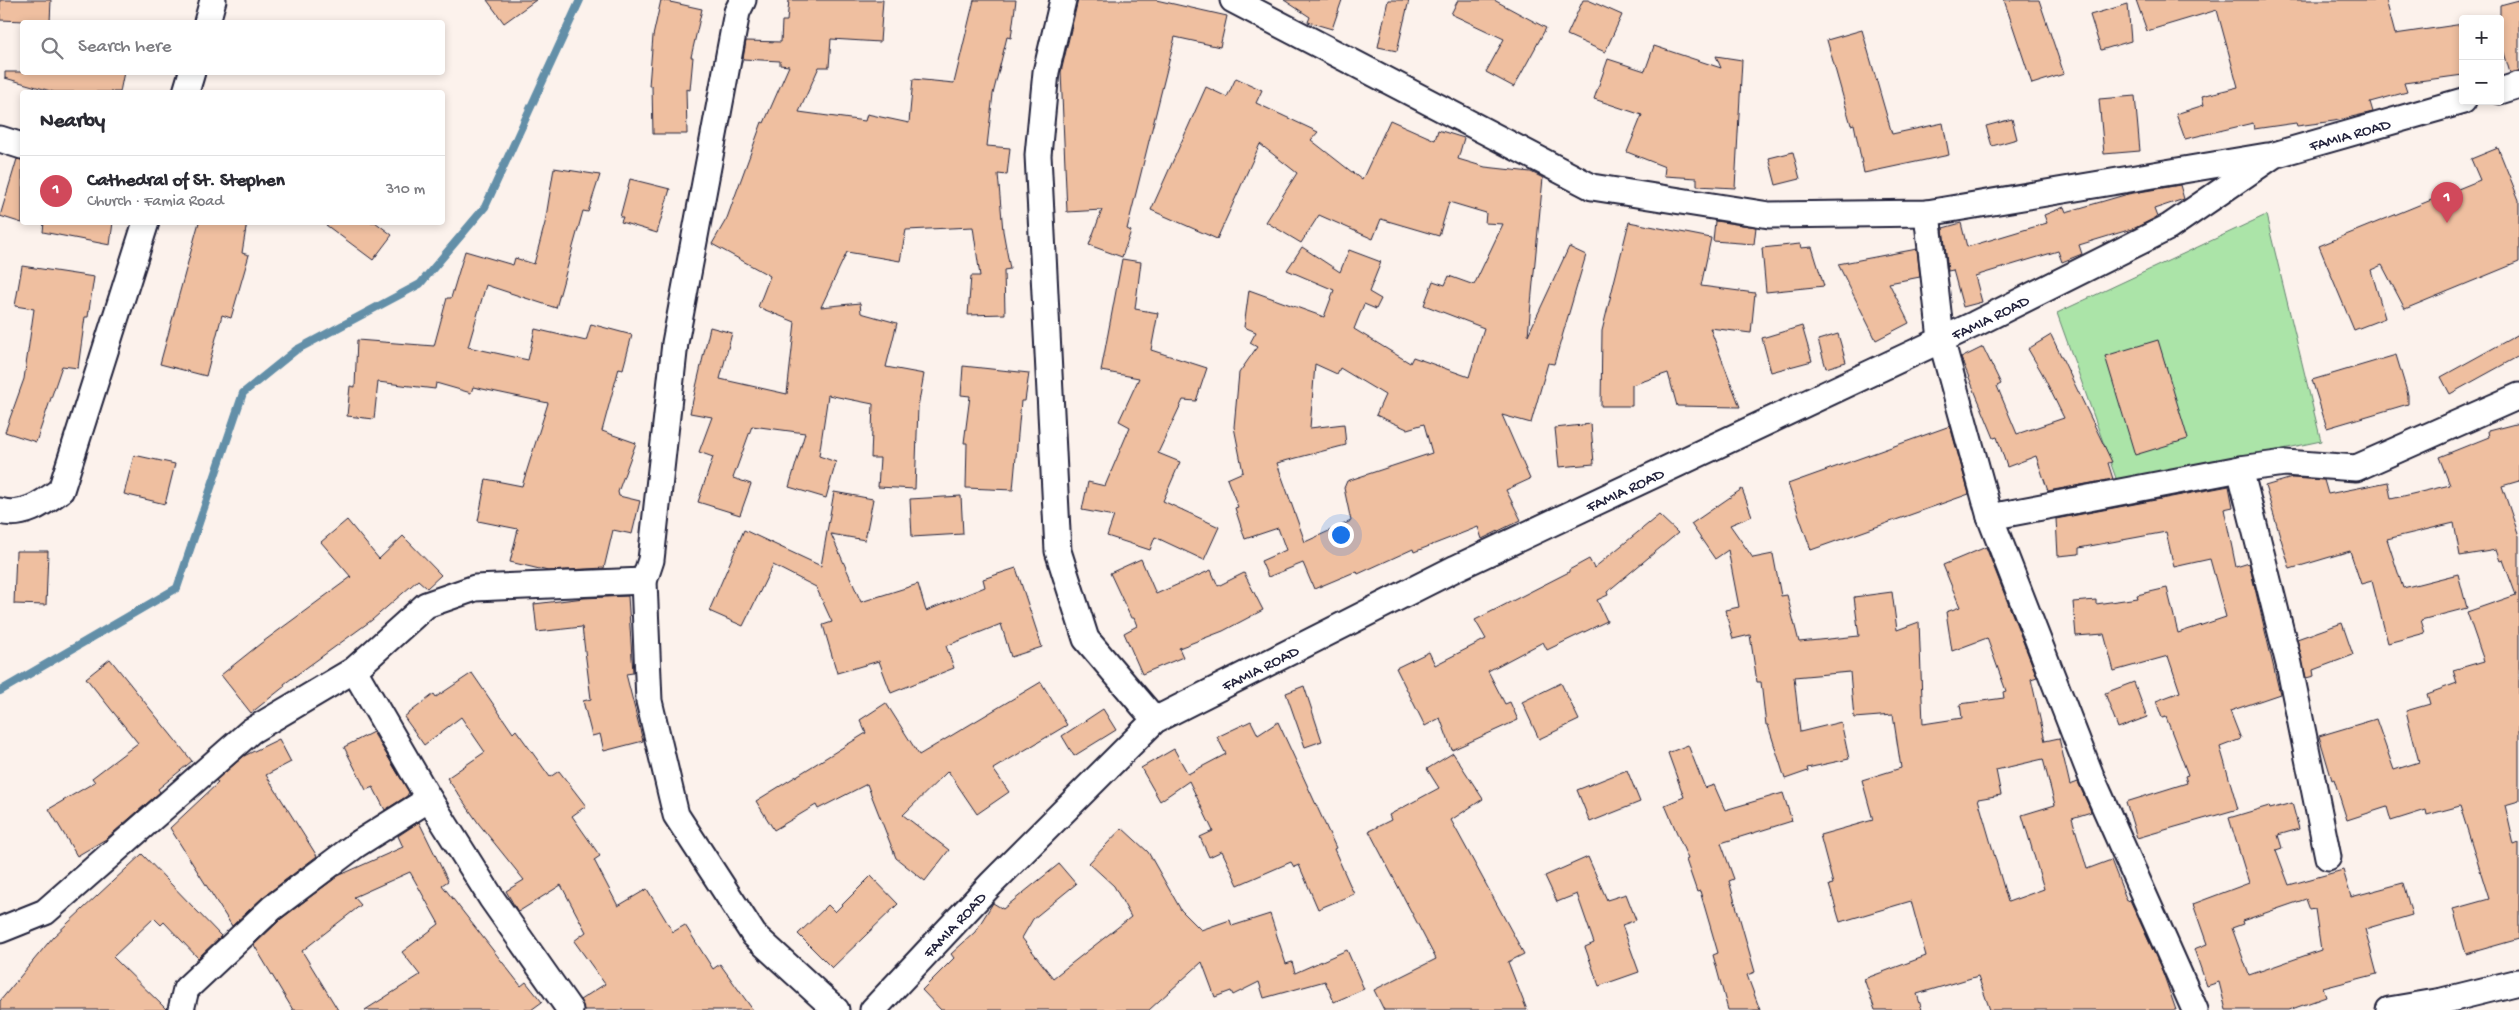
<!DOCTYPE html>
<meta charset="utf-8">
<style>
:root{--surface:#fff;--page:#f2f2f3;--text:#2b2b33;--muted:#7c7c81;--line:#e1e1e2;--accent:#d1495b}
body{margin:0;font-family:"Gochi Hand",sans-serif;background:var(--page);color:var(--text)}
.controls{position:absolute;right:15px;top:15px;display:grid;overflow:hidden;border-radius:5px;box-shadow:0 2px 8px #0003}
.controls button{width:45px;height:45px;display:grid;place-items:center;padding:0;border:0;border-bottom:1px solid var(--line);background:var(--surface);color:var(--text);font:25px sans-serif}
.you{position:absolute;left:1340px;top:534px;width:18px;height:18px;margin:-12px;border:4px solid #fff;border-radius:50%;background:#1a73e8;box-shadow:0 0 0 8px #1a73e833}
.badge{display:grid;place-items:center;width:32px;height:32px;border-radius:50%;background:var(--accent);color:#fff;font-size:16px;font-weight:700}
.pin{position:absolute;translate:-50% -41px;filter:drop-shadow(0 1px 2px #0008)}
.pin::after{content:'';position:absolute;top:26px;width:18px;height:15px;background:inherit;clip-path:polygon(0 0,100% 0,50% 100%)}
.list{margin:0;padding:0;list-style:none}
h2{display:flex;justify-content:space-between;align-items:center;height:65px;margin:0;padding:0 20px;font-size:21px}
h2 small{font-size:16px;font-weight:400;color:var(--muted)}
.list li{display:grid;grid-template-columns:32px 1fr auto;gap:15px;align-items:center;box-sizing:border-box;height:70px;padding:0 20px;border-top:1px solid var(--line)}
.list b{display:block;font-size:19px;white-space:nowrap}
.list p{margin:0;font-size:16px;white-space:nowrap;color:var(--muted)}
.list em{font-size:16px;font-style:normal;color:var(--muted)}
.icon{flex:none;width:28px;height:28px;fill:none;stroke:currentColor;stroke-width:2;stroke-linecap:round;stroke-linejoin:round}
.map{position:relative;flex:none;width:2519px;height:1010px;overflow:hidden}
.search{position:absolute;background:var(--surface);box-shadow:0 2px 8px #0003;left:20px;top:20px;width:425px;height:55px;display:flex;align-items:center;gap:12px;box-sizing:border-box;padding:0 18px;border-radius:5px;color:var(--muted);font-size:19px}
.panel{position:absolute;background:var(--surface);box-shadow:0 2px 8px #0003;left:20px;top:90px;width:425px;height:135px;border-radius:5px}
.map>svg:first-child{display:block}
</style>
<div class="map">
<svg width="2519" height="1010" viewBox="0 0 2519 1010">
<rect width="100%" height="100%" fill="#fcf2ec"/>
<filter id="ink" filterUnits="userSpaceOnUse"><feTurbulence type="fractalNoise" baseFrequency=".02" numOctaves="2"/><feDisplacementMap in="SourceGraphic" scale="10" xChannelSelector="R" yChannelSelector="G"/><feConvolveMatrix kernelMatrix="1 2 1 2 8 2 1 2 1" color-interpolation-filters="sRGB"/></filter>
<g filter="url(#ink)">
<path fill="#abe4a8" stroke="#668372" d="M2266,215L2321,441L2135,480L2117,481L2057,313Z"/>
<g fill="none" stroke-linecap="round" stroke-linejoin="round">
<path stroke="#638fa8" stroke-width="8" d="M0,691L177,588L243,393L296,350L420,284L485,207L580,0"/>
</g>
<path fill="#efbfa0" stroke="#22223b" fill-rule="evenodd" d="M0,0H51L50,22L0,20Z
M487,0H536L504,23Z
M661,0L702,9L691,57H693L690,90L686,89L687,134H653L652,86H649L653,36Z
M789,0H883L880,42L831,39L829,67H819L799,112L865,121L867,114L909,123L913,79L954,83L974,0H1016L1011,38L1007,37L993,94L987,146L1010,148L1007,175L998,174L1003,231L1010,269L1004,270L1005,314L968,315L971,276H980L973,227L906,230L900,261L847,252L821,307L860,303L861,313L897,323L886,367L924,374L918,407L915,489L878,487L880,458H871L873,404L828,395L819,456L836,462L826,498L789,487L805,433L752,426L733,478L751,484L740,515L698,502L713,457L699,452L712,417L690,413L710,327L732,333L720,379L787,394L795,322L758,307L770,276L712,244L727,218L762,122L764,123L789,66L780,65V61L743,59L746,41L781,42L782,21H787Z
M1078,0H1156L1227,16L1220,47L1175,37L1127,229L1131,231L1122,257L1089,245L1102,210L1067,212L1061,72Z
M1284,0H1342L1332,29L1308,22L1310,17Z
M1388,0H1409L1397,51L1378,47Z
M1458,0H1494L1546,28L1514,87L1486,72L1504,39L1451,14Z
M1583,0H1588L1622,15L1605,52L1567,35Z
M2004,0H2039L2064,74L2032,84Z
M2136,0H2386L2395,34L2463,24V75L2404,83L2407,92L2370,102L2373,112L2334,121L2297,126L2296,123L2254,129L2253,123L2185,139L2176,114L2204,105L2202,96L2238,87L2217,10L2147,31Z
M2519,0V71L2510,73L2500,39V5Z
M2128,4L2131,41L2101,50L2090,15Z
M1862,30L1892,134L1943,123L1949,155L1864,173L1854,124L1851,125L1827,40Z
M1654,46L1721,68L1716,56L1742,60L1735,188L1697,186V178L1664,176L1665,167L1627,152L1642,115L1594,99L1608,59L1645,71Z
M5,72H124L120,92H54L5,78Z
M1236,78L1262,90L1256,103L1318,132L1311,140L1362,180L1390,120L1435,140L1438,130L1464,138L1458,159L1485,167L1531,172L1543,178L1528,335L1569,247L1586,255L1554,364L1548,363L1531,423L1502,415L1530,479L1506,490L1521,520L1482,539L1478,527L1414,552L1413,549L1358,574L1357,571L1314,589L1303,563L1268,577L1261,561L1286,550L1278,528L1245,539L1235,508L1238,507L1227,479L1243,472L1234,427L1239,373L1257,347L1250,343L1256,332L1244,327L1249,290L1324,317L1334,290L1287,270L1302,247L1340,272L1349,250L1381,262L1369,292L1381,299L1376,309L1364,304L1354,329L1410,363L1413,357L1469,377L1484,328L1424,305L1433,281L1445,285L1449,276L1474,285L1503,224L1485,223L1486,213L1449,202L1439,236L1381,219L1373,239L1319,215L1301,243L1266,222L1297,173L1260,144L1217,239L1151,210L1206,87L1227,97ZM1315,364L1337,374L1340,368L1385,395L1376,415L1407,429L1424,424L1432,453L1347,481L1344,488L1351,521L1305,542L1277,463L1346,445L1344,424L1310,428Z
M2135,96L2140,151L2104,154L2099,99Z
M2012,119L2017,139L1992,146L1986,126Z
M2498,148L2519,200V262L2405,309L2382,265L2371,270L2385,318L2354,330L2319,246L2480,180L2471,159Z
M1793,152L1800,179L1776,185L1769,158Z
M17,159L22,160V223L0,216Z
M554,168L600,175L588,212L583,211L556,308L486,285L468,347L528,360L535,329L586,341L591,324L632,335L623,369L619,368L602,431L636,443L618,492L619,496L640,501L632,534L613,530L604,568L548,571L510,562L518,529L478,521L486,479L522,486L548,403L473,387L471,393L436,383L435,389L378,382L374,419L347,416L350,386L355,387L357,340L434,346L447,298H451L465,251L513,265L515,258L534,264L545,223Z
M630,179L670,189L657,233L621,222L623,217H620Z
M2180,185L2184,199L2154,209L2157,217L2135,228L2079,245L2082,254L2062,262L2058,251L1975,276L1982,302L1963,307L1953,270L1948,271L1943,228L1961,223L1967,247L2047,223L2044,215L2064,207L2066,212L2128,194Z
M1715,221L1756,227L1754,244L1713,241Z
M44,222H113L110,245L43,232Z
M199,222H247L242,253L249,255L231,318L222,315L206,376L160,364Z
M322,222H375L392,235L373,260Z
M1629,222L1711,238L1701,286L1755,293L1751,333L1710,328L1740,407L1677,406L1668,373L1632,385V406H1601L1602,331Z
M1800,244L1801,248L1812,247L1824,286L1766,292L1762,248Z
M1917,249L1920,277L1889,283L1909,323L1876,340L1838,264Z
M1122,259L1141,262L1135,309L1158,313L1151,350L1207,368L1196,401L1183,400L1158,453L1180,462L1163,501L1219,527L1204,560L1155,537L1150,550L1107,536L1114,516L1082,510L1088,482L1105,486L1130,427L1119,421L1139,378L1101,371Z
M22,266L94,277L88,317H85L78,368L62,366L36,442L5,432L24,379L34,309L15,306Z
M1802,326L1812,361L1771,372L1762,338Z
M1838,334L1846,362L1826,368L1818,340Z
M2519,334V356L2450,394L2441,377Z
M2051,335L2112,462L2108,463L2113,479L2048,491L2036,456L2007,467L1997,437L1994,438L1963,363L1961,358L1983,347L2001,384L1997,386L2017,434L2064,418L2042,373L2028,349Z
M2158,340L2188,439L2135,455L2105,356Z
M2396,355L2408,395V404L2327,428L2312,380Z
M963,366L1029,373L1025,401H1021L1013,490L966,488L967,443H964L970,396L961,395Z
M2519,423V481L2502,486L2519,536V801L2505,805L2514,845L2519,843V939L2466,954L2453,909L2489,899L2460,806L2427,815L2426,810L2391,821L2387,807L2347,820L2334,779L2332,780L2319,736L2376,719L2394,770L2419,762L2406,711L2430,704L2427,694L2457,683L2453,670L2484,661L2467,612L2516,595L2503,560L2500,561L2496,550L2460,556L2454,523L2387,539L2403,588L2458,574L2467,608L2421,620L2425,633L2388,643L2372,581L2361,584L2350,551L2290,569L2265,486L2292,478L2324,480L2328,494L2388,482L2391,499L2450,485L2439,457L2489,437L2488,431Z
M1591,424L1594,464L1559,467L1555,428Z
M1950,426L1969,494L1811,550L1788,484Z
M134,455L175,464L165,504L124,494Z
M2229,486L2233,507L2224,509L2236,567L2249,563L2280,694L2230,711L2241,739L2220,747L2238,809L2137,838L2126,802L2187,783L2185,776L2188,775L2166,717L2162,718L2156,701L2180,692L2168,656L2114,671L2104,634L2076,636L2073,602L2096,600V604L2138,598L2137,595L2167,588L2178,633L2226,617L2210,559L2174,567L2166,532L2079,548V554L2058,556L2056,519Z
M1742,489L1752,516L1730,525L1753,558L1773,554L1781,596L1787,595L1799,642L1859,636L1854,597L1892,592L1897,630L1919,622L1923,724L1962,718L1960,704L2004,698L2003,692L2006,691L1987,638L1952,651L1946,612L1960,607L1943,565L1986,547L2037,677L2031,679L2045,741L2059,738L2070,785L2078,782L2090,809L2091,812L2072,818L2087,869L2111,860L2127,901L2130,900L2162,970L2176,1010H1990L1978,976L1917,994L1922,1010H1875L1864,979L1926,956L1911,901L1840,922L1829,885L1833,884L1820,835L1873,820L1862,780L1901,768L1893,715L1854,718L1850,672L1794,677L1800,732L1841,722L1849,759L1807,768L1808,771L1785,779L1768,725H1766L1761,682H1757L1750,635L1733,639L1725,610L1739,607L1728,550L1715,559L1691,524ZM2043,759L2055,805L2022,815L2044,889L2008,902L1978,799L2001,795L1996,770Z
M834,492L873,499L865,540L831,534L861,602L918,584L926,611L985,587L983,579L1016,568L1042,647L1011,657L1001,624L946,646L954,668L891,693L879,661L837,673L823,625L832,622L816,587L773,565L743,626L709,611L744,530L821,566Z
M961,496L963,534L912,537L910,499Z
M1659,515L1678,533L1607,592L1608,595L1597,600L1607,621L1547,650L1543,642L1488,671L1505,704L1510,702L1518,720L1452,750L1440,718L1425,726L1396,668L1429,652L1435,665L1486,639L1475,620L1569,572V570L1589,559L1594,568Z
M347,520L379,559L403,536L441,575L427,588L418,580L372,620L284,684L285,686L251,713L221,675L260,644L351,577L321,542Z
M16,551H48L46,605L14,604Z
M1141,559L1156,594L1211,570L1218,586L1244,573L1263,610L1223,631L1179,648L1183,657L1142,674L1124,633L1137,626L1134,618H1131L1110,573Z
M628,596L633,673L626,674L643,741L604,751L600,734L592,736L583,701L591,699L582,627L537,632L534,604L584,598Z
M2342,623L2353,655L2313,670L2314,676L2306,678L2297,639Z
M110,659L192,761L158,789L160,792L106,839L77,856L49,809L95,782L92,778L138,743L86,678Z
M472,673L513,733L516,730L550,777L559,771L586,806L572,816L600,856L594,860L618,906L647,889L673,932L685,925L713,969L720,964L753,1010H584L580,1000L605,984L574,941L586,932L561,885L518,912L506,891L524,880L479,824L447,778L485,752L461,717L424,745L404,717L434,694L436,697Z
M1041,682L1067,725L993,769L1009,792L977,814L948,771L903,815L949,850L925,881L896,858L867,784L818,809L816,805L774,830L756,801L866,733L860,720L886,703L919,755Z
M2134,682L2147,717L2118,728L2105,693Z
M1561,683L1579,720L1539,739L1522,702Z
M1304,686L1322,741L1305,747L1286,693Z
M1103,709L1116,730L1074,756L1062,736Z
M1251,721L1258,735L1278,722L1336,848L1334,849L1354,894L1318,909L1299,865L1294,867L1291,862L1238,885L1222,851L1209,857L1200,837L1213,831L1189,781L1160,801L1141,768L1174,749L1188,774L1226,754L1217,737Z
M373,732L409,792L407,796L385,810L373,787L366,790L344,747Z
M279,739L291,762L266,775L317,856L263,897L232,926L170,828L218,783L216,780L244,756Z
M1688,745L1705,788L1714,785L1725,810L1783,793L1792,821L1721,843L1734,879L1729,881L1755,972L1747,975L1760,1010H1728L1713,955L1718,953L1700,891L1697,892L1686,860L1688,859L1665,805L1684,797L1668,753Z
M1453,753L1483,799L1451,820L1524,954L1508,962L1527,1010H1384L1374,990L1436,959L1369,831L1391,820L1389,815L1439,788L1427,769Z
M1627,770L1640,802L1590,822L1577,790Z
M2292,803L2299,829L2278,835L2282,848L2276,850L2289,885L2343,870L2351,897L2403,883L2412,915L2365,929L2377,974L2323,988L2326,997L2289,1010H2226L2219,982L2207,986L2194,949L2207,944L2193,904L2249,883L2229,818L2269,806L2270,809ZM2306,899L2310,910L2315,909L2321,950L2249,975L2232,928L2243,924L2242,921Z
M419,822L448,881L442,885L521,986L526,982L542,1002L531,1010H365L420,975L402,952L439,924L410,872L354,897L361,905L302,951L338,1010H293L254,945L281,919L338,876L403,847L398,836Z
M1122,828L1148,852L1181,910L1201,930L1230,920L1232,926L1270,914L1286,964L1292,962L1295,973L1347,950L1364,989L1334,1002L1325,981L1264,998L1259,982L1233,995L1231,991L1215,997L1202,962L1149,1010H941L922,990L954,958L951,954L975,932L993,903L1003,909L1059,864L1076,884L1033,919L1022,938L1053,978L1131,917L1114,886L1089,863Z
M142,854L221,936L198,958L164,922L161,925L154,918L113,957L167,1010H0V1001L53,937Z
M1588,857L1607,900L1626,894L1636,920L1622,925L1639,972L1599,986L1585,947L1594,943L1577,894L1557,902L1545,876Z
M871,876L898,904L832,968L798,934L828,905L835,912Z"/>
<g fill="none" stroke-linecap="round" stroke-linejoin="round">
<defs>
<g id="street">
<path d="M743,0L737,12L675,343L651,560L644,581L649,701L676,815L754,935L836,1010"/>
<path d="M1063,0L1046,72L1038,155L1058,551L1086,639L1155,720"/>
<path d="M1233,0L1592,187L1769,215L1927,213L2267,156"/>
<path d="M207,22L213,0"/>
<path d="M2500,91L2519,85"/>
<path d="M186,92L192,72"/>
<path d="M0,139L22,146"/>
<path d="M1927,213L1941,339L1990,517L2091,776L2195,1010"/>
<path d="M2240,469L2289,664L2328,857"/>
<path d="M0,511C23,518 43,503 61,490L146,222"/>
<path d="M1990,517L2240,469L2285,463L2356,468L2519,396"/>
<path d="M354,670L429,799L492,899L570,1010"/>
<path d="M0,930L45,912L251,731L354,670L426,605L475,588L644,581"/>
<path d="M181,1010L186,989L272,908L356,845L429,799"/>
<path id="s1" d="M873,1010L992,883L1155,720L1456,568L1975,324L2169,227L2274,155L2463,101"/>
<path d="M2389,1010L2442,1001L2519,982"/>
</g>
</defs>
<use href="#street" stroke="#22223b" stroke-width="29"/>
<use href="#street" stroke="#fff" stroke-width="25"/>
</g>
</g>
<g text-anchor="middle" stroke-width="4.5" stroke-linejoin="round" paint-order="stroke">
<g font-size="16" fill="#22223b" stroke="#fff">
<text dy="6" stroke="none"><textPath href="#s1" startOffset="1738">FAMIA ROAD</textPath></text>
<text dy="6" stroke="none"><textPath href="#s1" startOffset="1332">FAMIA ROAD</textPath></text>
<text dy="6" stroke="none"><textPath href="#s1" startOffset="928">FAMIA ROAD</textPath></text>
<text dy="6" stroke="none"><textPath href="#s1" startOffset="522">FAMIA ROAD</textPath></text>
<text dy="6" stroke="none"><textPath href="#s1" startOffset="118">FAMIA ROAD</textPath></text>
</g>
</g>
</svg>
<div class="controls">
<button>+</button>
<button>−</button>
</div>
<div class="you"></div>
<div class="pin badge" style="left:2447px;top:223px">1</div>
<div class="search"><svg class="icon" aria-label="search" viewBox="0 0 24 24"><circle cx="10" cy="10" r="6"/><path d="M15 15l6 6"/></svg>Search here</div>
<section class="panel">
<h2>Nearby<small></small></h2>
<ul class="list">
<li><span class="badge">1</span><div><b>Cathedral of St. Stephen</b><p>Church · Famia Road</p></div><em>310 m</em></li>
</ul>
</section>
</div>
